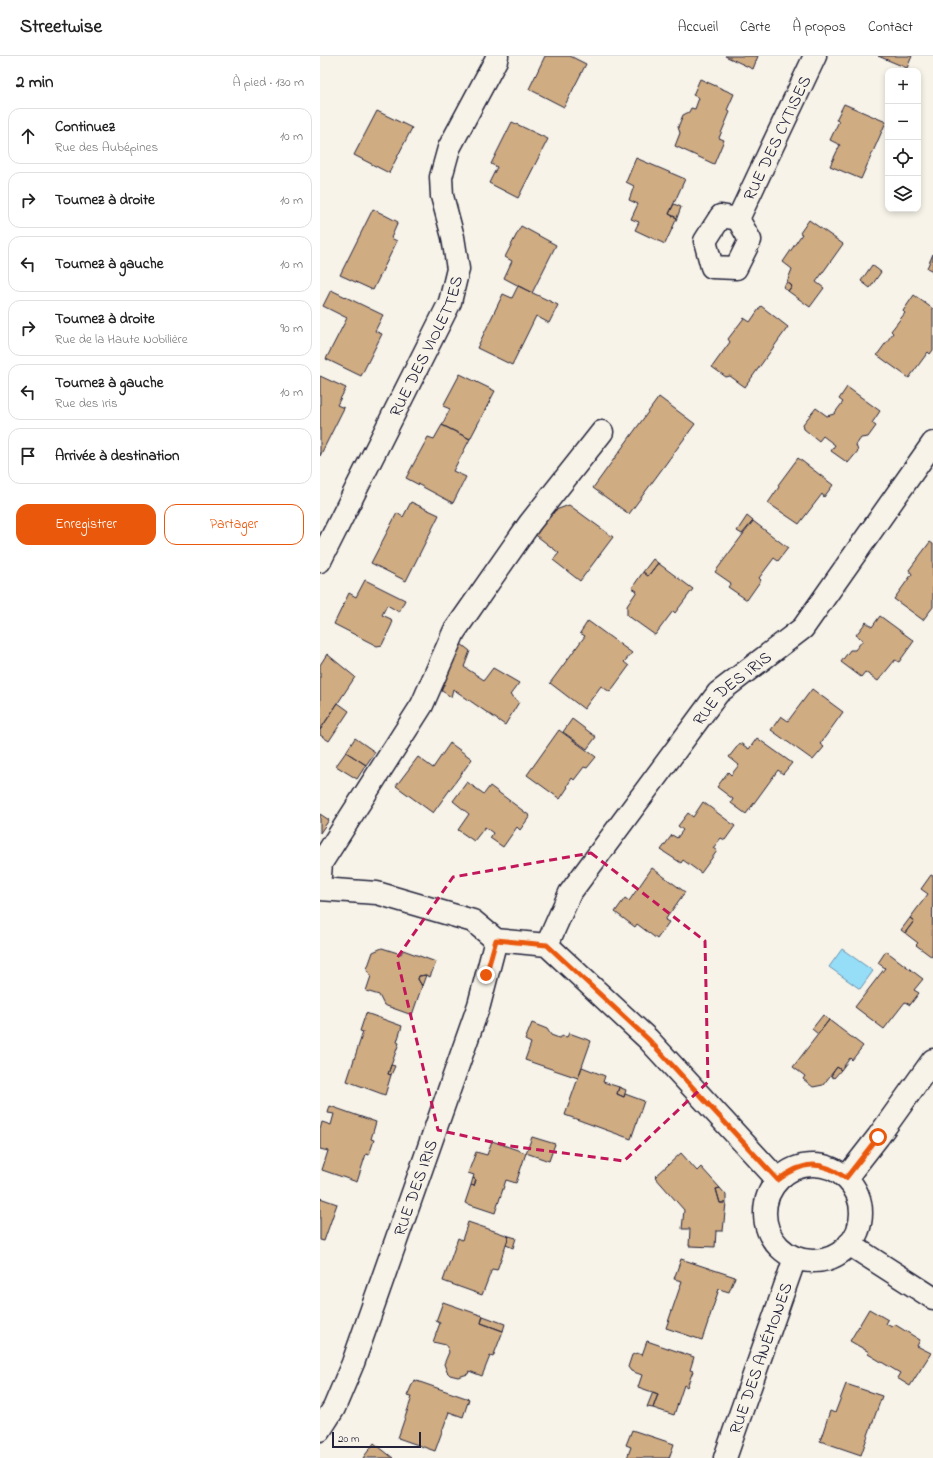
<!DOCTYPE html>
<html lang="fr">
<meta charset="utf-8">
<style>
:root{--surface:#fff;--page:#f2f2f2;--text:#222;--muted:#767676;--line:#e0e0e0;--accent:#ea580c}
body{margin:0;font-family:"Indie Flower",sans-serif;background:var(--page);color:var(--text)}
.controls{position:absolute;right:12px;top:12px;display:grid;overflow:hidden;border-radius:8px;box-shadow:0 2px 6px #0003}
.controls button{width:36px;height:36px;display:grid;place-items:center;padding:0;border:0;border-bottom:1px solid var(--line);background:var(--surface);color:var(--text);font:20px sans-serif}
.scale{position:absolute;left:12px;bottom:10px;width:89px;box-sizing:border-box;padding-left:4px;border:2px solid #22223b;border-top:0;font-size:11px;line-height:14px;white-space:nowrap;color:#22223b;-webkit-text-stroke:3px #f7f3e8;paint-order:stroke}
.stop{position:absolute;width:12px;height:12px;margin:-9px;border:3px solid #ea580c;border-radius:50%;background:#fff}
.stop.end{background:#ea580c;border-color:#fff;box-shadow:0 1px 4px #0008}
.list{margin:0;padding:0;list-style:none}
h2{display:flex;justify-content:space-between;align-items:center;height:52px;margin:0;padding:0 16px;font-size:17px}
h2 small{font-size:13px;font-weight:400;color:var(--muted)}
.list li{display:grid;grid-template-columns:26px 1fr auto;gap:12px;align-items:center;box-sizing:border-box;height:56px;margin:0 8px 8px;padding:0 8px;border:1px solid var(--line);border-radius:12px}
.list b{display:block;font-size:15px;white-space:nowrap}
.list p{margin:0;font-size:13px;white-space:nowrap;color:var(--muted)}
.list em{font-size:13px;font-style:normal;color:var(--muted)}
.actions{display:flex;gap:8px;padding:12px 16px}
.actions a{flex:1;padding:9px 0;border:1px solid var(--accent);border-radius:12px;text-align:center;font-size:14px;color:var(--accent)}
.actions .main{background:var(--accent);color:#fff}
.icon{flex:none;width:22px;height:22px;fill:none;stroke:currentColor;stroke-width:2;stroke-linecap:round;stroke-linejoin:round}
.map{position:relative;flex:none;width:613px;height:1402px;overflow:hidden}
header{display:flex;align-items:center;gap:24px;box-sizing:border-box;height:56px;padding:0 20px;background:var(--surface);border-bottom:1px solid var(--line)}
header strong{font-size:19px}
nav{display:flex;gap:22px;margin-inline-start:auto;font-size:14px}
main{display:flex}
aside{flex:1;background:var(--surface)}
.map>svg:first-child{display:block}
</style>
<header>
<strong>Streetwise</strong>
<nav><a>Accueil</a><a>Carte</a><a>À propos</a><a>Contact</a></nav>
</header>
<main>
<aside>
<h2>2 min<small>À pied · 130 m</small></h2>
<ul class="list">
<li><svg class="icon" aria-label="ahead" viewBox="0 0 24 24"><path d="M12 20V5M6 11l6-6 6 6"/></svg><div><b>Continuez</b><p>Rue des Aubépines</p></div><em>10 m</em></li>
<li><svg class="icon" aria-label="right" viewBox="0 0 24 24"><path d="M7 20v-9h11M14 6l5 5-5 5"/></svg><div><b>Tournez à droite</b></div><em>10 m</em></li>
<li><svg class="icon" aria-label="left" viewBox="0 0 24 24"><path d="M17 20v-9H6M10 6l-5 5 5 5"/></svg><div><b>Tournez à gauche</b></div><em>10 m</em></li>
<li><svg class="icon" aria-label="right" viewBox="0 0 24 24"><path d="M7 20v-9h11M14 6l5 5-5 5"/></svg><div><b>Tournez à droite</b><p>Rue de la Haute Nobilière</p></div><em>90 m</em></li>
<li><svg class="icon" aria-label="left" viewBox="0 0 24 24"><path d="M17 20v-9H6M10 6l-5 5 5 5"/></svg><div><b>Tournez à gauche</b><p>Rue des Iris</p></div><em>10 m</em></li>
<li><svg class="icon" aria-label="arrive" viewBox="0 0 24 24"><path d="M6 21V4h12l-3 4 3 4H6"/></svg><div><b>Arrivée à destination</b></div></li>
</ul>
<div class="actions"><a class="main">Enregistrer</a><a>Partager</a></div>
</aside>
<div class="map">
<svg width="613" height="1402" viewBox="0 0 613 1402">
<rect width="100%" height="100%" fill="#f7f3e8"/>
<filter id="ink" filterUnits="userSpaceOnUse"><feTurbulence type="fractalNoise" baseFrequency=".025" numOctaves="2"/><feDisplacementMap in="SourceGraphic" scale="8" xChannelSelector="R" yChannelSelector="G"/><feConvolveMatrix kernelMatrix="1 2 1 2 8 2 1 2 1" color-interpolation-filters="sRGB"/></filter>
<g filter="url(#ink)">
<path fill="#96ddf8" stroke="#6892ac" d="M522,893L553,915L540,933L509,911Z"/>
<path fill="#d0ac83" stroke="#22223b" d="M225,0H250L266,8L244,51L209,33Z
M405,0H438L433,13Z
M558,0H592L587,12Z
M380,23L414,38L407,54L410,56L399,82L404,84L394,108L355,90L360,77L358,71L363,59L369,56L371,52L375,53L379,42L373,39Z
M524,48L566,66L541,123L510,110L520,89L510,84L519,65L516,64Z
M57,55L92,72L69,117L34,99Z
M192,66L228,83L198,142L169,127L177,111L171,108Z
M316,102L365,123L349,158L357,162L345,188L315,174L319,166L311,163L318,148L309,144L314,130L306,126Z
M354,148L361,151L357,162L349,158Z
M53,153L78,166L71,182L77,185L53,234L20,219Z
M489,164L523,188L496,226L504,232L490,251L468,235L472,230L467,226L472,213L463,206L482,178L480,177Z
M201,170L236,189L212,237L184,222L192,205L185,201Z
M613,198V215L607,212Z
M552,209L561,216L550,232L541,225Z
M467,226L472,230L468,235L463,231Z
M198,230L238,249L229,267L216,260L192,309L157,292L183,238L192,242Z
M11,234L63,259L55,275L62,278L41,320L6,303L27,262L3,250Z
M594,239L613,253V294L610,298L608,296L589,322L557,299L573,277L571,275L585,257L583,255Z
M441,250L468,271L425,331L410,320L406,321L392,311L410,286L408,283L424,262L430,266Z
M140,318L175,335L150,383L122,369L130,353L123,350Z
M0,320L26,332L17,349L24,352L0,400Z
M527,331L560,355L552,367L556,370L548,381L541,382L536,389L538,395L528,407L511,395L515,389L503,380L499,385L484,373L483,368L496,352L507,360L514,358L523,346L519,343Z
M339,341L375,368L309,458L273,432Z
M122,369L150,383L133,415L146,421L133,447L86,422L108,381L114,383Z
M478,402L513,429L504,441L502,438L479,468L448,447L459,431L458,429Z
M91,446L119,459L86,525L51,507L77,457L83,461Z
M249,449L293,481L260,525L233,504L239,497L213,477L228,457Z
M427,460L433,465L422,478L417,475Z
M433,465L468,492L458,505L454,502L439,522L441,524L427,544L408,531L411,527L395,516Z
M610,486L613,488V551L603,564L574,543L592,518L589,514Z
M333,503L338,507L328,520L323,516Z
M338,507L373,533L355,557L353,555L335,579L307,559V550L317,535L312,532L323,516L328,520Z
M45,524L85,544L79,556L67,549L62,559L71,563L72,568L62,589L57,590L14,568L29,537L36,541Z
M560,560L594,585L579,606L575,604L558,625L545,616L541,621L521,606L530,594H535L543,584L536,579L546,566L552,571Z
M268,565L312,597L304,606L309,610L290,636L281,630L264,653L230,627L265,580L260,577Z
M136,584L150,595L144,611L164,624L173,612L199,627L190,639L199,646L185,669L133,633L131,641L116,631Z
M7,598L35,621L0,674V609Z
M492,633L523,656L500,688L504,691L493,704L451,674L461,660L468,665Z
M18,647L29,655L9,685L0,679V674Z
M252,663L276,681L267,693L243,676Z
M239,674L276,701L267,712L264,711L254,724L252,722L247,730L248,731L240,743L207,719Z
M35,682L55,696L46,709L26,696Z
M437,682L472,707L463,718L458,714L426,758L411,747L413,743L397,731L408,716L411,719L419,709L409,701L420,687L429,693Z
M130,687L152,703L113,757L76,730L98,701L113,712Z
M26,696L46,709L37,723L16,710Z
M147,726L164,738L170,730L210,760L200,774L197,771L183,791L170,782L173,777L165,771L154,785L138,774L149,758L133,745Z
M383,746L415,770L405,784L401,782L393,792L397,795L381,817L363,804L361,807L341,794L352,779L357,782L363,774L358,770L368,757L373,761Z
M0,758L9,764L0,777Z
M332,812L365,836L345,864L349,866L337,883L317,868L315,871L295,856L305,842L309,845Z
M611,819L613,820L612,901L596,889L598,887L585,877L594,865L590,862L608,838L601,833Z
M590,862L594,865L585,877L581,874Z
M62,892L81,898L83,894L116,906L110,921L106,919L99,920L98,923L102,930L92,959L64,949L59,939L46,935L51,920L47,913L53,896Z
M566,895L603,923L594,934L599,937L590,949L585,946L564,973L535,951L565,912L558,907Z
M106,919L102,930L98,923L99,920Z
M46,957L82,970L77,986L79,987L68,1018L71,1019L65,1039L27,1025L43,976L40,975Z
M503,959L509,964L498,978L492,973Z
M509,964L543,990L532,1004L530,1002L521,1014L517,1011L503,1029L493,1031L483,1023L485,1020L473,1011Z
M212,967L227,973L231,979L239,982L243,980L247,981L249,977L271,985L258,1022L205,1004L211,987L205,984Z
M71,1009L75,1010L71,1019L68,1018Z
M262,1011L285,1020L283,1026L299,1031L297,1038L304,1041L305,1038L324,1045L311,1083L245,1059Z
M517,1011L521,1014L514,1022L511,1020Z
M299,1031L306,1034L304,1041L297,1038Z
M10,1050L56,1066L51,1083L54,1084L49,1099L46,1098L37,1126L2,1114L8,1095L0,1093V1074L2,1066L11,1069L14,1058L8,1057Z
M212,1081L235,1088L229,1105L206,1097Z
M172,1085L206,1097L196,1127L186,1124L175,1157L145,1147L151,1129L154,1130L156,1124L153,1122L154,1119L148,1117L156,1096L167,1099Z
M361,1097L377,1115L381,1111L400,1132L396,1133L400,1147H406L403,1175H396L395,1191L369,1190L370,1173H362L364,1154L335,1121Z
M153,1122L156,1124L154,1130L151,1129Z
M400,1132L406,1139V1147H400L396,1133Z
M0,1142L17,1148L4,1185L0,1184Z
M148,1166L189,1180L177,1214L172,1213L162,1239L123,1225L138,1182L142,1184Z
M189,1180L196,1182L193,1192L186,1189Z
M361,1203L415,1221L409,1236L399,1233L382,1284L346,1272L362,1225L354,1223Z
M123,1246L163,1260L161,1267L183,1275L173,1301L170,1300L162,1320L149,1315L148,1318L138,1321L130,1319L127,1316L124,1308L129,1296L126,1289L113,1286L120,1267L116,1265Z
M549,1253L568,1264L566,1268L572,1271L574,1268L600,1284L597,1290L611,1297L590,1330L577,1322L580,1317L548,1298L549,1296L530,1285Z
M163,1260L185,1268L183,1275L161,1267Z
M327,1285L374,1301L370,1314L373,1315L367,1331L364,1329L354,1359L333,1352L338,1338L318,1331L322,1319L311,1315L308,1311L312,1299L317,1297L322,1299Z
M94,1324L149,1343L143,1361L129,1356L115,1395L78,1382L92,1341L87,1340Z
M526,1328L562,1340L541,1399L500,1385L510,1355L515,1357Z
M333,1336L338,1338L333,1352L327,1351Z
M312,1374L354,1388L349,1402H307L311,1391L306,1389Z
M54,1387L73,1402H43Z"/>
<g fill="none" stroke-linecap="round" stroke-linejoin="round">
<defs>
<g id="minor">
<path d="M401,160L418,163L430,184L416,212L392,211L385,185Z"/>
<path id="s1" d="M418,163L495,0"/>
<path id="s2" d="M0,505L130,246L138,213L133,181L122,140L121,121L129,92L176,4L177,0"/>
<path d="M0,820L1,807L102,649L134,576L210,467L282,376"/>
<path d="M0,833L57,837L153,865L176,884L227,889L328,983L458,1124"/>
<path id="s3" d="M227,889L250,837L398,637L483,572L613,387"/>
<circle cx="493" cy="1157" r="48"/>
<path d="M526,1122L558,1081L613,1004"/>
<path d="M529,1188L613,1242"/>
<path id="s4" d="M0,1374L14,1352L33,1307L159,949L176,884"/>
<path id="s5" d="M405,1402L475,1202"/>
</g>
</defs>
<use href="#minor" stroke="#22223b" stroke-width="25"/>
<use href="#minor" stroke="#f7f3e8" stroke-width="22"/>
</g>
</g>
<g fill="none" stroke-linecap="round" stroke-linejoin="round" filter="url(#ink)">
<path stroke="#ea580c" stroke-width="5" d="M166,919L176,884L227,889L328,983L458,1124C483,1105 500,1104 526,1122L558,1081"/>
</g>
<path fill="none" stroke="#c2185b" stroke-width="3" stroke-dasharray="8 5" stroke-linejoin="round" d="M271,797L385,885L388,1026L304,1105L190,1090L118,1074L77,902L133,821Z"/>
<g text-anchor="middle" stroke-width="3" stroke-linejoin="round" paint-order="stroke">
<g font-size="17" fill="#22223b" stroke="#f7f3e8">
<text dy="6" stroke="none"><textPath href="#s1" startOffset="90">RUE DES CYTISES</textPath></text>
<text dy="6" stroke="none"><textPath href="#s2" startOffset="240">RUE DES VIOLETTES</textPath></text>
<text dy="6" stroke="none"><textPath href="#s3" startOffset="319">RUE DES IRIS</textPath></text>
<text dy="6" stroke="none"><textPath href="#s4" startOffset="261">RUE DES IRIS</textPath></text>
<text dy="6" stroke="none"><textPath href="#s5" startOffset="106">RUE DES ANÉMONES</textPath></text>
</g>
</g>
</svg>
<div class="controls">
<button>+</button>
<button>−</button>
<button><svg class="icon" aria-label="locate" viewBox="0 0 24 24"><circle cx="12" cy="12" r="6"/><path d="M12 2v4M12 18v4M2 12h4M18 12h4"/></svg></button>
<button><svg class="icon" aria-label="layers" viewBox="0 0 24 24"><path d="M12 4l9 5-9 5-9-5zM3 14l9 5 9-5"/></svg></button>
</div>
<div class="scale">20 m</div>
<div class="stop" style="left:558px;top:1081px"></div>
<div class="stop end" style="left:166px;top:919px"></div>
</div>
</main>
